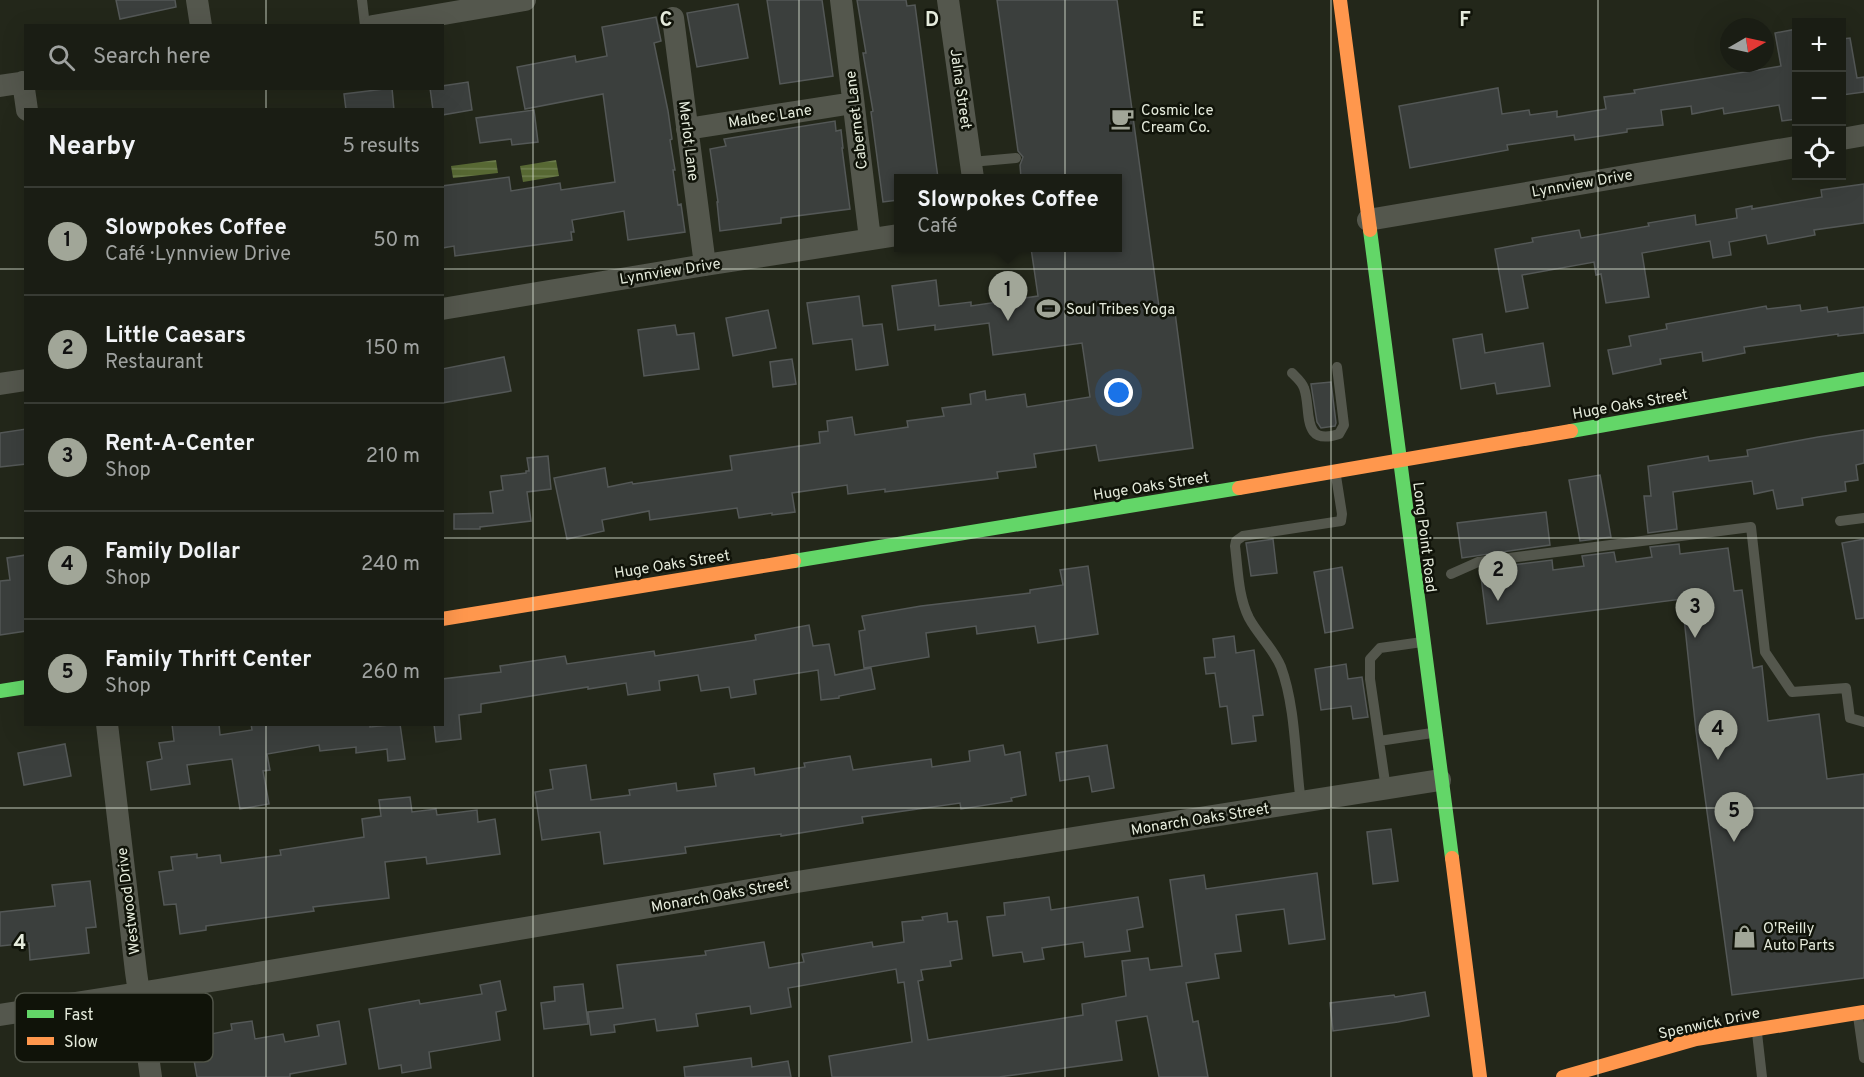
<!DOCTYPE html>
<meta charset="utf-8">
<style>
:root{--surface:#1a1d14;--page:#23261d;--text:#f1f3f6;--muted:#9fa2a0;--line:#383b34;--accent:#a1a698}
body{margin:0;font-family:Overpass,sans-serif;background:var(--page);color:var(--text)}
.controls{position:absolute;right:18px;top:18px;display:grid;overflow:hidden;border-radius:0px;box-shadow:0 6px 24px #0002}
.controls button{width:54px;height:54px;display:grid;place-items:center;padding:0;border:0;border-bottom:2px solid var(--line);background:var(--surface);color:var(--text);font:30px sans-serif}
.compass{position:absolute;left:1720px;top:18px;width:54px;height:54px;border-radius:50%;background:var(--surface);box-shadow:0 6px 24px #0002;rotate:81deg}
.you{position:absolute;left:1119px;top:393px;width:21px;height:21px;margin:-15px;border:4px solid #fff;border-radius:50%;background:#1a73e8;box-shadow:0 0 0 9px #1a73e833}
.badge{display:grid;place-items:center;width:39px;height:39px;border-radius:50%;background:var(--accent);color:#111;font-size:20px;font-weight:700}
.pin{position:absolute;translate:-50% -50px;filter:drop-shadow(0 2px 3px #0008)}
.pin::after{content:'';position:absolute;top:32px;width:21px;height:18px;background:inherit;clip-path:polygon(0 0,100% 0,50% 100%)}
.popup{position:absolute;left:894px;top:174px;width:228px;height:78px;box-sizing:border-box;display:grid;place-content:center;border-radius:0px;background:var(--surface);filter:drop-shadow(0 2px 4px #0005);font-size:20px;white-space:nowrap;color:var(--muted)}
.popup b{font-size:22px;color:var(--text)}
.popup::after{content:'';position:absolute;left:50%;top:100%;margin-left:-12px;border:12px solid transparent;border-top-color:var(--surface)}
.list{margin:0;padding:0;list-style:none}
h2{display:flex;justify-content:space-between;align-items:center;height:78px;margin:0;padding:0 24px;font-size:26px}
h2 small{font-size:20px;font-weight:400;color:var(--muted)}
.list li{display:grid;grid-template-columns:39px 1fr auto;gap:18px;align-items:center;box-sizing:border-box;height:108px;padding:0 24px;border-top:2px solid var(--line)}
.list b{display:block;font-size:22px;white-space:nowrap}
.list p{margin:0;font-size:20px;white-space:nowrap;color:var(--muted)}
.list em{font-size:20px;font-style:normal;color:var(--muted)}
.icon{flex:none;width:33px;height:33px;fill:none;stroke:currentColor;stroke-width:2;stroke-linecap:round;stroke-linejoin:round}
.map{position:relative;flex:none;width:1864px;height:1077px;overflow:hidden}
.search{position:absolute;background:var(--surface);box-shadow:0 6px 24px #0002;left:24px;top:24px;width:420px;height:66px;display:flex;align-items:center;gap:15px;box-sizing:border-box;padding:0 21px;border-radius:0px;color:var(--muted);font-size:22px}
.panel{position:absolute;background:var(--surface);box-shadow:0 6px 24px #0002;left:24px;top:108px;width:420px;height:618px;border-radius:0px}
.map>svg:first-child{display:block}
</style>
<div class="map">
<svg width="1864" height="1077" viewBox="0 0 1864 1077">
<defs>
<pattern id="water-rules" width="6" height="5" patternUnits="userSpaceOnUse" patternTransform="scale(1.5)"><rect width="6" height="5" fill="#576833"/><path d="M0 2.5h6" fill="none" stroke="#6f7e50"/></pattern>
</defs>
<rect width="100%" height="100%" fill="#23271a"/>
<path fill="url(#water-rules)" d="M496,160L498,173L453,178L451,166Z
M556,160L559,176L523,182L520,166Z"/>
<path fill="#3b3f3d" stroke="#545857" stroke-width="1.5" d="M116,0H175L176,7L120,19Z
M767,0H822L833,76L780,84Z
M857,0H906L907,6L915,5L938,178H898V200L883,202L871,112L873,111L863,53H866Z
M997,0H1117L1159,307L1174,305L1193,448L1099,461L1096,445L1034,454L1036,467L997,472L998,478L885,492V489L848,494L847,485L792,493L795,512L772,515V513L739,518L737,508L650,520L649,511L602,520L604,531L567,539L554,478L605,468L608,487L632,482L633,484L732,470L730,456L820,443L819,432L828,431L827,421L852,417L855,435L908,427L907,421L944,416L942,408L971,404L970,394L985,391L986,400L1025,394L1027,407L1090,397L1082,343L993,355L989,323L935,330V325L898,330L892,286L936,280L939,306L971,302V306L1038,296L1031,248H1118V178H1021L1020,165L1023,157L1018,151Z
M738,4L748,58L697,67L687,13Z
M656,17L661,41L654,43L668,111L672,139L670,140L675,170H673L678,205L681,204L685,232L628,240L624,211L572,220L574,232H571L572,240L455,256L454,246L442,248V186L509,177L511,191L560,183L561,190L615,182L603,94L525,109L517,67L575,56L576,62L607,56L602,27Z
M1797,29V52L1794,53L1797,64V119L1782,121L1779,105L1724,114L1723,108L1692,114L1691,106L1661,110L1663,125L1627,129V132L1575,140L1574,135L1507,145L1508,150L1410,168L1399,106L1498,88L1502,114L1529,110L1530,115L1557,111V117L1606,109L1604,97L1635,93L1634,90L1781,66L1775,33Z
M1850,38L1857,78L1864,77V92L1842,95V39Z
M468,82L472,110L442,115V110H433L430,88H442V86Z
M392,88L394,110H346L344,94Z
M534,110L538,142L512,145L511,139L480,143L476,118Z
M835,121L836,131L841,130L843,148H842L850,209L781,218V223L720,231L717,202H718L710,149L726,146L724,139Z
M1864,184V223L1814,230L1815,235L1768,244L1766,235L1729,242L1731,255L1713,258L1710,241L1642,253L1649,297L1606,303L1601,274L1596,275L1594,262L1522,275L1528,308L1506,312L1495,249L1533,242L1532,238L1579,230L1581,238L1649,226L1648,223L1695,215L1696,225L1737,218L1736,209L1752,206V209L1822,197L1821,190Z
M859,296L863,326L882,324L888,365L856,370L852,339L813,344L807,303Z
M1800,305L1801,311L1827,307L1828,312L1864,307V333L1838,336V334L1744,347L1745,353L1703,361L1702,352L1660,359L1661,364L1613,374L1608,350L1631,346L1629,336L1667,329L1666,324L1766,306L1767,309Z
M768,310L776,348L733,356L726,318Z
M675,325L677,335L694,333L699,369L644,376L638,330Z
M1482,334L1485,353L1543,343L1550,386L1497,394L1495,383L1461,389L1453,339Z
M504,357L511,391L442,403V369Z
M792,359L796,384L773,387L770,362Z
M1331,382L1336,423L1335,426L1321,428L1317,422L1311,384Z
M26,429V464L0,467V433Z
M1864,430V463L1856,465L1858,480L1845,482L1846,491L1802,498L1803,505L1777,509L1773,490L1754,494L1752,481L1673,492L1677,529L1648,533L1644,496H1651L1648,466L1708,456L1709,461L1748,456L1747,450L1818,437Z
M548,456L551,489L527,492L531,521L480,527V529H454V514L493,513L490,492L503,490L501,476L526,473V471H529L527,458Z
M1600,475L1611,537L1580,541L1569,480Z
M1546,512L1550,545L1462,558L1457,523Z
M1273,539L1277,573L1251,576L1246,543Z
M1864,539V618L1856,619L1842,543Z
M1679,544L1680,554L1728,548L1734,591L1742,590L1753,668L1762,666L1768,721L1819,714L1827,779L1864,774V978L1732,995L1696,731L1682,599L1487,624L1480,569L1552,560L1553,570L1584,566L1582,556L1614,552L1616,562L1652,557L1650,547Z
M26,555V631L0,635V581L10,580L7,558Z
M1088,566L1098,634L1038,643L1035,626L977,634L976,626L926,633L929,657L864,668L859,631L865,630L862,616L921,606L1030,593V590L1063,585L1060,570Z
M1342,567L1353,628L1325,633L1314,572Z
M809,625L813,646L829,644L835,675L871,668L875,689L839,696V698L821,700L818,670L754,680L756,694L731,698L729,687L701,691L698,675L659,681L660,690L628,695L626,683L588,689V687L481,704V712L459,715L461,739L436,742L434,724H442V679L501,672L500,666L565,656L567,664L654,651L655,656L756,640L755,635Z
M1234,636L1236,653L1254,650L1263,715L1253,716L1256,741L1232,744L1227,706L1220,707L1215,673L1206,674L1204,658L1215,657L1213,639Z
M1346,664L1348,679L1362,677L1368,717L1353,719L1351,706L1321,710L1315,669Z
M172,724H219L220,735L252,730L251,724H370V727L400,724L405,759L388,761L387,749L356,753V747L320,751L319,745L267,754L270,770L263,771L269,804L240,809L232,759L187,765L190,784L151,790L147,762L162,759L159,743L174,741Z
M65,744L71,776L24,785L18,753Z
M1003,745L1005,755L1020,752L1026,795L1011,798L1012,801L961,809L960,803L862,817L863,823L781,836V834L685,847L686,853L604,864L600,832L542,840L535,792L553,789L550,770L586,765L591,800L630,795L629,790L676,783L677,791L716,786L714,774L754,768L755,775L805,767L804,763L850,756L853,770L931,759L932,767L970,761L969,751Z
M1107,745L1114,788L1092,792L1089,776L1060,781L1056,753Z
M410,797L412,812L436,809L437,815L477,810L478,822L495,819L500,854L427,864L426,857L385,862L389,898L313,907L314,911L206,926V930L180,934L176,904L164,905L159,872L173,870L171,857L197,854V858L220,855L221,863L281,855L280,850L364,837L362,819L381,816L379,800Z
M1391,829L1398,881L1373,884L1367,832Z
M1317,873L1325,939L1289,944L1284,909L1236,915L1241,951L1215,954L1219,978L1186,983L1193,1022L1198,1021L1208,1077H1159L1147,1016L1116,1021L1122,1060L999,1077H832L829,1056L912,1042L904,982L898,983L896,969L788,988L791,1007L751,1014L750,1006L696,1014L698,1026L657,1031L655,1019L614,1025L615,1032L591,1035L588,1012L623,1008L617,965L706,955L705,951L764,942L769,968L804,962L802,954L872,942L873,947L904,942L902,922L923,920L922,917L947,913L948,922L957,921L962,959L950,961L951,966L921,970L923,980L918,981L928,1040L1083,1015L1082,1004L1126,996L1122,961L1148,958L1150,970L1182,966L1170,880L1204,875L1206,889Z
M90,881L96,927L86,928L89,953L30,960L29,943L0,946V912L55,906L52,885Z
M1049,897L1051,910L1138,897L1143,927L1127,930L1130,951L1085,957L1083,942L1042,948L1044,959L1024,962L1022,952L993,956L987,917L1005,915L1004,903Z
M500,981L506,1010L496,1012L500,1040L429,1052L431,1068L402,1073L401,1065L379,1069L369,1009L419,1000L420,1004L482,994L480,985Z
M583,984L588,1024L544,1029L541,1003L555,1001L554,987Z
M1425,992L1429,1016L1398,1022L1333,1031L1330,1003L1394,995L1395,997Z
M252,1021L255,1039L283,1034L285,1042L319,1036L317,1025L339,1021L346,1064L290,1074V1077H197L190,1038L232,1030L231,1024Z
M751,1058L752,1067L788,1061L791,1077H685L684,1067Z"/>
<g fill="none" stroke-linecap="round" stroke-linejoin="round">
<path stroke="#54574d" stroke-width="10" d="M362,0L365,26
M971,162L1016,158
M1292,373C1296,377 1302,382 1304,388C1312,409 1300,447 1339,434L1344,425L1337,367
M1840,521L1864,518
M1451,574L1478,562L1751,527L1765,652L1792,692L1846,688L1850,718L1864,722
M1379,741L1432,733
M1386,789L1370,679V659L1380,648L1422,642
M1301,803C1295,760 1296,708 1281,667C1273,648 1258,635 1249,618C1238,596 1238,569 1235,546L1236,541L1243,536L1341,521L1342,514L1336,476
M1858,1016L1864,1058
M1757,1033L1762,1077"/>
<path stroke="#54574d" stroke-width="22" d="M197,0L201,26
M841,0L870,239
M948,0L973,178
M673,18L705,265
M373,26L525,0
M23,82L27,110
M0,86L26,82
M687,129L853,103
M1842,139L1864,135
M1368,220L1796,147
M442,309L705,265L898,235
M0,384L26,380
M107,724L136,972L151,1077
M0,1015L158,990L797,882L1440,780"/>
<path stroke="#63d668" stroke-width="14" d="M1370,230L1452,858
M1571,431L1864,379
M794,561L1239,488
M0,691L26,687"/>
<path stroke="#ff974d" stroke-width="14" d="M1340,0L1370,230
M1239,488L1571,431
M442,619L794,561
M1452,858L1480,1077
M1563,1077L1696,1039L1864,1012"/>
</g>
<path fill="none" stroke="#e5ebdc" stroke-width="1.5" stroke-opacity="0.55" d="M266,0V26M533,0V1077M799,0V1077M1065,0V1077M1331,0V1077M1598,0V1077M266,88V110M0,269H26M442,269H1864M0,538H26M442,538H1864M266,724V1077M0,808H1864"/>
<defs>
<symbol id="cafe-bare" viewBox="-9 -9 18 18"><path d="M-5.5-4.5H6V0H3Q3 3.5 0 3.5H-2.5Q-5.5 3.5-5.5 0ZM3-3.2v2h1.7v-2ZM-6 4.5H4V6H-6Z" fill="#a1a698" stroke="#101309" stroke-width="2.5" paint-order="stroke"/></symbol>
<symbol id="stadium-bare" viewBox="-9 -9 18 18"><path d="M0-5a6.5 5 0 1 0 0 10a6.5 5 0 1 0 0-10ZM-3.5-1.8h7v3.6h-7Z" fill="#a1a698" stroke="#101309" stroke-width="2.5" paint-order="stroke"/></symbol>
<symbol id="shop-bare" viewBox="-9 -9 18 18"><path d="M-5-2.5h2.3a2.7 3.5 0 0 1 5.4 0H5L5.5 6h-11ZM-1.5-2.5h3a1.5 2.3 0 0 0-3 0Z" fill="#a1a698" stroke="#101309" stroke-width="2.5" paint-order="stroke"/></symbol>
</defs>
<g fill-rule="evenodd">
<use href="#cafe-bare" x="1106" y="102" width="33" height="33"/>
<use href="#stadium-bare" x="1032" y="292" width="33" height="33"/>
<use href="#shop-bare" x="1728" y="920" width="33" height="33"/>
</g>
<g text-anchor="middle" stroke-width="5" stroke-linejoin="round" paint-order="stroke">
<g font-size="15" fill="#e5ebdc" stroke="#101309">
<text transform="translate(961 89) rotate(82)" y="5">Jalna Street</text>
<text transform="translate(770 116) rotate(-9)" y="5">Malbec Lane</text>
<text transform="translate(856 120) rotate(-97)" y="5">Cabernet Lane</text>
<text transform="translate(689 141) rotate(83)" y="5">Merlot Lane</text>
<text transform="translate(1582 183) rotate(-10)" y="5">Lynnview Drive</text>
<text transform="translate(670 271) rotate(-9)" y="5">Lynnview Drive</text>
<text transform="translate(1630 404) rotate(-10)" y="5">Huge Oaks Street</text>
<text transform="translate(1151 486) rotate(-9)" y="5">Huge Oaks Street</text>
<text transform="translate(1425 537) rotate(83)" y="5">Long Point Road</text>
<text transform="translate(672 564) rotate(-9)" y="5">Huge Oaks Street</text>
<text transform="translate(1200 819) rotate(-9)" y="5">Monarch Oaks Street</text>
<text transform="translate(720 895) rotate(-10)" y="5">Monarch Oaks Street</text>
<text transform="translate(128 901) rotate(-97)" y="5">Westwood Drive</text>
<text transform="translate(1709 1023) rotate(-12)" y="5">Spenwick Drive</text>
</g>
<g font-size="15" fill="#e5ebdc" stroke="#101309" text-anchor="start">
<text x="1141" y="115">Cosmic Ice<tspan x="1141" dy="17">Cream Co.</tspan></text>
<text x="1066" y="314">Soul Tribes Yoga</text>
<text x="1763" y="933">O'Reilly<tspan x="1763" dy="17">Auto Parts</tspan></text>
</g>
</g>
<rect x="15" y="993" width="198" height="69" rx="9" fill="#101309" stroke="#505448" stroke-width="1.5"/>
<rect x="27" y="1010" width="27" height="8" fill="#63d668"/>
<rect x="27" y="1037" width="27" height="8" fill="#ff974d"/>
<g font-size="16" fill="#e5ebdc">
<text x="64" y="1020">Fast</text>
<text x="64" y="1047">Slow</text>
</g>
<g font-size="20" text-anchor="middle" font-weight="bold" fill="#e5ebdc" stroke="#101309" stroke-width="5" stroke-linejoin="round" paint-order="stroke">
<text x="666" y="26">C</text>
<text x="932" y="26">D</text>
<text x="1198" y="26">E</text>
<text x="1465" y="26">F</text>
<text x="20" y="949">4</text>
</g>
</svg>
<div class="controls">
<button>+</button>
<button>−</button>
<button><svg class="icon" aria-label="locate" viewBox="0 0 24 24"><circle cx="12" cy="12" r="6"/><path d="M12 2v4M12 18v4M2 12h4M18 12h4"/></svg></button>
</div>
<svg class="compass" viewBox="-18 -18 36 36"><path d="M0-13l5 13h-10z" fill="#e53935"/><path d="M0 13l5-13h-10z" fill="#9fa2a0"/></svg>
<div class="you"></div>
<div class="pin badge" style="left:1008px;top:321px">1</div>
<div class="popup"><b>Slowpokes Coffee</b>Café</div>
<div class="pin badge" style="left:1498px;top:601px">2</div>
<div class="pin badge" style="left:1695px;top:638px">3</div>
<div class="pin badge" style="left:1718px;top:760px">4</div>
<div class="pin badge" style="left:1734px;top:842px">5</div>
<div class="search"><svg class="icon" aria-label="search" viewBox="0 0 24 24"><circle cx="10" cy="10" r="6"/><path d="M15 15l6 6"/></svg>Search here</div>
<section class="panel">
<h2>Nearby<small>5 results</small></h2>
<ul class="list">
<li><span class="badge">1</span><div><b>Slowpokes Coffee</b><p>Café · Lynnview Drive</p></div><em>50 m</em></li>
<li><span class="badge">2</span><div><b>Little Caesars</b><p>Restaurant</p></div><em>150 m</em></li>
<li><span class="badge">3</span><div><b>Rent-A-Center</b><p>Shop</p></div><em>210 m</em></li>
<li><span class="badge">4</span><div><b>Family Dollar</b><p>Shop</p></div><em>240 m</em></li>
<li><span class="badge">5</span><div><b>Family Thrift Center</b><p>Shop</p></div><em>260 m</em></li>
</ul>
</section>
</div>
